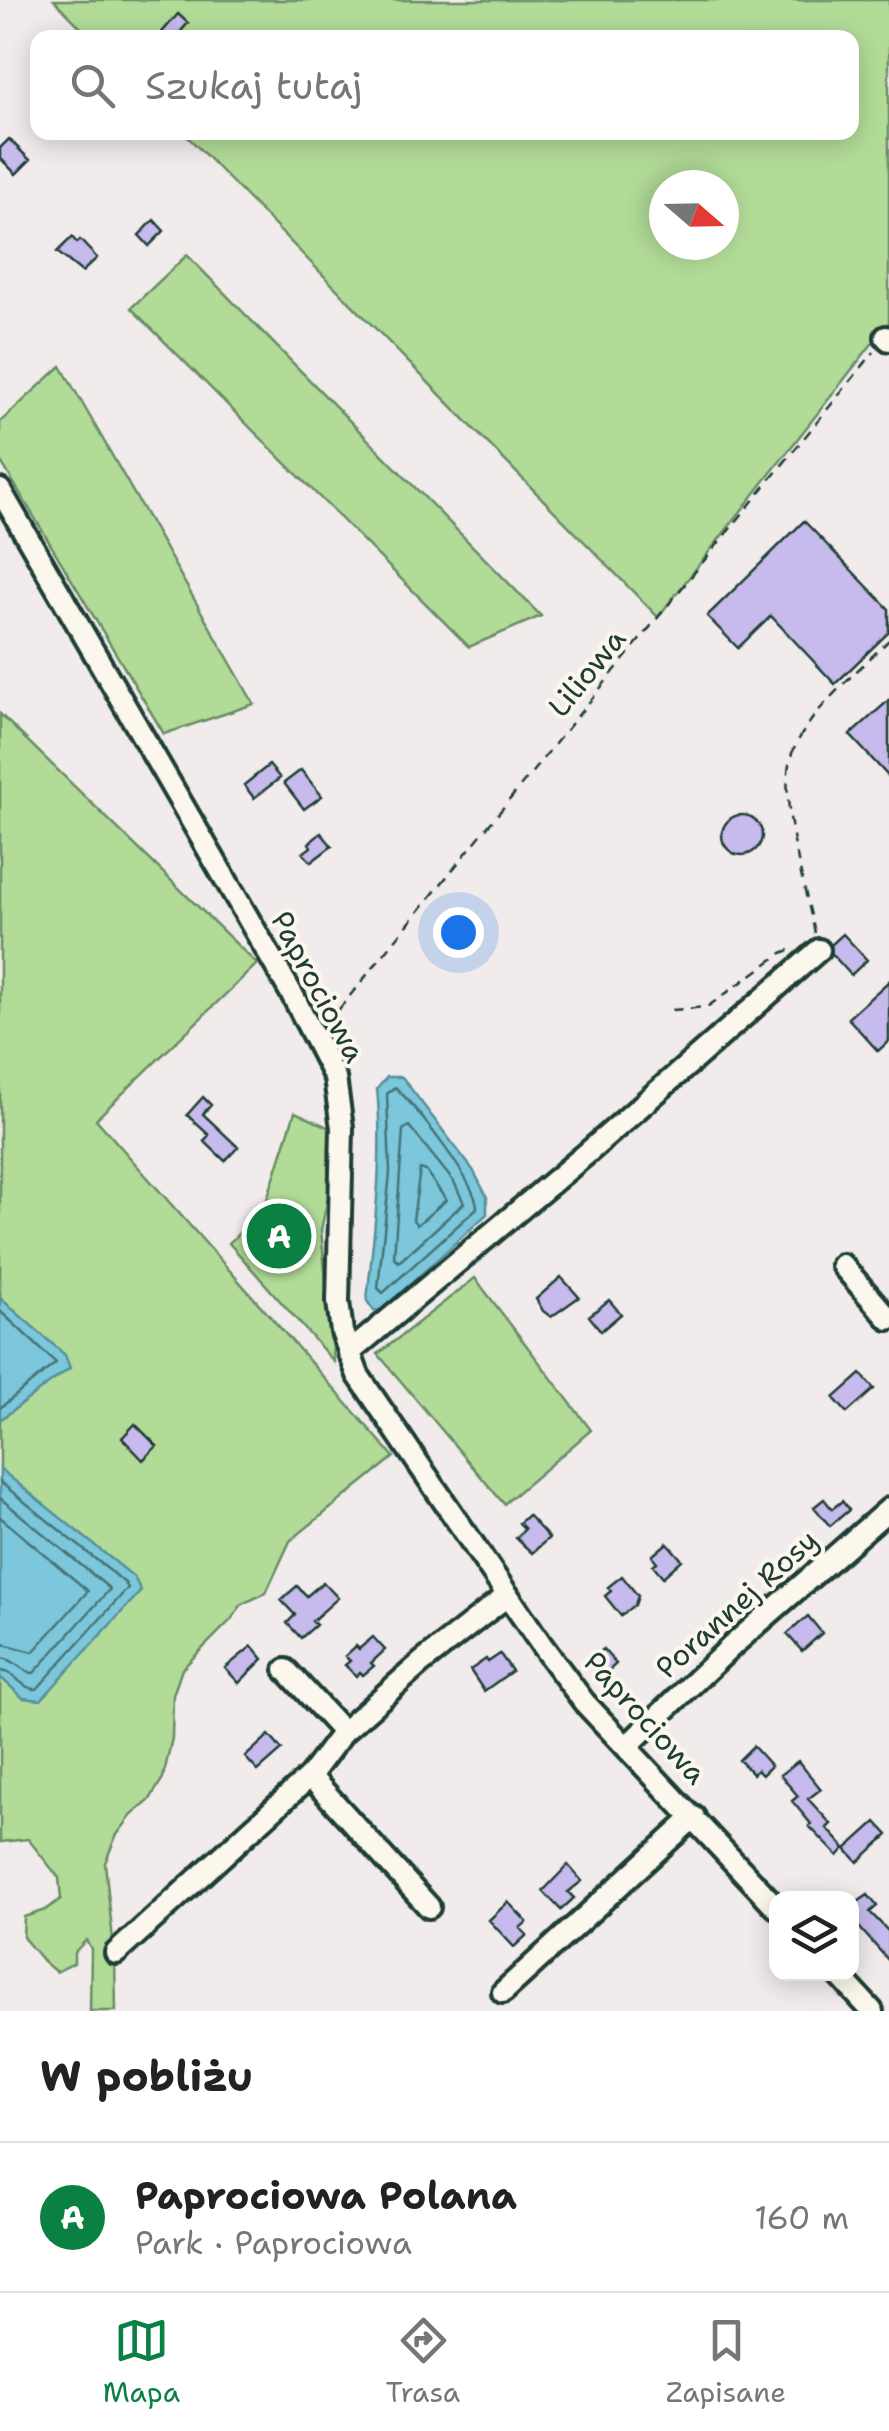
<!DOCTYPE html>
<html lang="pl">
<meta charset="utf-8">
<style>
:root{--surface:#fff;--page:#f2f2f2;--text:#222;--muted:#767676;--line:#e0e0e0;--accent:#0b8043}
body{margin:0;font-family:"Shantell Sans",sans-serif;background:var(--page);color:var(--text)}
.controls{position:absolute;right:30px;bottom:30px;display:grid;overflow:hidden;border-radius:20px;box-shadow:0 5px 25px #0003}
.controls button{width:90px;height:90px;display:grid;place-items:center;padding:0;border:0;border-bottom:2px solid var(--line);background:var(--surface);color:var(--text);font:50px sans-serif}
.compass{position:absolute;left:649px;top:170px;width:90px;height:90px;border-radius:50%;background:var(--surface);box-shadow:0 5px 25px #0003;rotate:110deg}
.you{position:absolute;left:458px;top:932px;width:35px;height:35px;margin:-25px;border:8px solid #fff;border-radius:50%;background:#1a73e8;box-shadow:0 0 0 15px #1a73e833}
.badge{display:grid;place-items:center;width:65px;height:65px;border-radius:50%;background:var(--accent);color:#fff;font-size:32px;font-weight:700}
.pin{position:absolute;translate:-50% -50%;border:5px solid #fff;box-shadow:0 2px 10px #0006}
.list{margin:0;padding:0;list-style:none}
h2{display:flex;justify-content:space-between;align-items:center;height:130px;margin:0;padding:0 40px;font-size:42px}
h2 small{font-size:32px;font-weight:400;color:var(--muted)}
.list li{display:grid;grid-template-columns:65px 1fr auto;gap:30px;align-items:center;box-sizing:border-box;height:150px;padding:0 40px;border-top:2px solid var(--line)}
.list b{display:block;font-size:38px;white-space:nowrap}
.list p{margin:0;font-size:32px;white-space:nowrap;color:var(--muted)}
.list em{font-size:32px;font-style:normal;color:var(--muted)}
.icon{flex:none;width:55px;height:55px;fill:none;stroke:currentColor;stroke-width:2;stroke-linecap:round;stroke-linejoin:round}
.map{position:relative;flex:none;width:889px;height:2011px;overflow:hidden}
.search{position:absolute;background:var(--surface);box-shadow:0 5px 25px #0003;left:30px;right:30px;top:30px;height:110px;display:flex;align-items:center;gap:25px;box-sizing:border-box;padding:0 35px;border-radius:20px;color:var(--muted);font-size:38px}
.sheet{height:280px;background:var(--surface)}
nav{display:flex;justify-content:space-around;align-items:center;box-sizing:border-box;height:140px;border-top:2px solid var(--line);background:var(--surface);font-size:28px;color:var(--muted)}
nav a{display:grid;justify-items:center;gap:5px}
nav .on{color:var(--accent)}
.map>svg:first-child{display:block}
</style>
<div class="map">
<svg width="889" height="2011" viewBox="0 0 889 2011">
<rect width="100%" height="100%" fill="#f1ebec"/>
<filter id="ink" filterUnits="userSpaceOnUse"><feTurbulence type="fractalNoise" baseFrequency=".01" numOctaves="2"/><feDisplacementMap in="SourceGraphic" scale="20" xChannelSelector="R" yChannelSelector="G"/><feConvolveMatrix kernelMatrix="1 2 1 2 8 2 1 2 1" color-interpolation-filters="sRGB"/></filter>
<g filter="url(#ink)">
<path fill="#b2db98" stroke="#688c66" stroke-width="2.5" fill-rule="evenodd" d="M54,0H889V322L658,617L184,133L852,132V38H91ZM664,185H724V245H664Z
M187,255L541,616L469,647L131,308Z
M61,366L254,704L164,734L0,460V422Z
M0,714L257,964L96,1119L394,1457L290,1541L266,1593L242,1604L230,1621L182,1669L173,1695L172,1738L163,1778L149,1801L132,1815L116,1836L105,1863L115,1960L116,2011H90L91,1949L86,1940L74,1953V1963L56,1972L43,1961L23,1937L24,1917L45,1910L61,1899L59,1878L28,1839L0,1842Z
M295,1112L330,1128V1188L321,1230L334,1362L229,1243L264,1209Z
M475,1278L591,1430L504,1504L378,1354Z"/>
<path fill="#7cc7dc" stroke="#579099" stroke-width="2.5" d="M387,1077H402L473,1170L487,1197V1214L383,1309L374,1311L367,1301C374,1230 384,1160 377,1089Z
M0,1298L65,1355L70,1368L0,1420Z
M0,1469L134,1577L141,1591L41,1700L23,1698L0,1677Z"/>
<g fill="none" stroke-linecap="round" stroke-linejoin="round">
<path stroke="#447477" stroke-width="2.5" d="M395,1087C413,1103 478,1185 477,1208L383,1293L378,1288L390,1173L387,1094Z
M409,1126L454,1182L464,1203L399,1262L394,1257L403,1130Z
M420,1169L426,1171L446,1200L417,1225L413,1220Z
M0,1311L56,1363L0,1408
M0,1482L125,1583L128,1588L37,1689C21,1690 16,1671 0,1671
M0,1498L110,1589L34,1673C22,1673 15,1658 0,1658
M0,1517L88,1591L33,1652L0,1643"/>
</g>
<path fill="#c7baec" stroke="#1f3d34" stroke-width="2.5" d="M178,14L188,23L175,38H157Z
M9,139L30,160L16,174L0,158V148Z
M154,220L164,231L149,246L139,235Z
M72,237L77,243L80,240L97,258L82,272L57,252Z
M804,521L889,609V632L835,684L771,616L738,648L707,616Z
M889,700V777L850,735Z
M269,765L280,778L254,798L244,785Z
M301,770L322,796L304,809L284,783Z
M722 835a20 20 0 1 1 40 0a20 20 0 1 1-40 0Z
M321,833L332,846L311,862L303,853L311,847L309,843Z
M843,934L867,960L851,975L832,954L831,945Z
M889,981V1041L878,1051L848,1018Z
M203,1097L211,1105L203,1114L238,1147L225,1161L204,1141L209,1135L187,1115Z
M561,1277L579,1297L551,1317L543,1311L536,1299Z
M609,1300L621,1314L601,1331L589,1316Z
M861,1374L874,1389L847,1413L834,1398Z
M135,1424L157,1446L143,1460L122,1438Z
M824,1499L832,1509L842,1501L849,1510L830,1526L814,1507Z
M528,1515L549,1538L532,1553L516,1538L525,1529L519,1523Z
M667,1543L682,1560L663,1577L653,1565L657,1562L652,1556Z
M622,1576L638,1596L635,1605L621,1616L605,1596L611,1591L608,1587Z
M323,1582L338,1598L312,1621L316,1625L301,1638L287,1623L295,1615L281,1600L297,1586L307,1596Z
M808,1616L822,1633L802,1651L787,1634Z
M373,1637L385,1650L371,1663L374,1666L363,1675L360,1672L356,1676L345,1665L350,1661L345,1656L356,1646L359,1649Z
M252,1646L263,1659L239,1683L225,1668Z
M603,1649L616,1664L601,1678L587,1662Z
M500,1654L512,1671L484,1691L470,1670L486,1659L488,1662Z
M269,1735L282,1750L258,1771L245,1757Z
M753,1746L771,1766L762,1775L757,1770L753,1774L739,1760Z
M798,1761L821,1789L808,1799L831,1824L827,1828L845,1848L838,1856L809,1826L811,1824L792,1801L798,1796L780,1775Z
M876,1822L888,1835L858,1862L846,1849Z
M568,1865L582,1881L568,1892L574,1898L561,1910L543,1891Z
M868,1895L877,1906L870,1912L889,1932V1961L852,1919V1906Z
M508,1902L527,1922L520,1928L527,1935L514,1947L489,1920Z"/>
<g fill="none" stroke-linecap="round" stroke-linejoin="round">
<defs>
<path id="minor" d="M886,337L889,340
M0,490L293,996L335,1078L342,1128L338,1302L342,1332L358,1375L543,1647L584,1702L776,1907
M842,1265L889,1319
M349,1353L585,1155L819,950
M286,1670L343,1732
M627,1746L733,1645L889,1509
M310,1776L429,1907
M116,1953L310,1776L343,1732L421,1663L508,1595
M838,1974L872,2011
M503,1992L694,1817"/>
</defs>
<use href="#minor" stroke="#1f3d34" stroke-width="28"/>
<path stroke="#1f3d34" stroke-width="2.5" stroke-dasharray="10 8" stroke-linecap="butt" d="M815,933C806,890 775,791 793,751C812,708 856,673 889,640
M672,1010L707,1007L782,953L792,949
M327,1024L874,352"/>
<use href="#minor" stroke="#fbf7ec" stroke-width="20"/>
</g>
</g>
<g text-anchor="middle" stroke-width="8" stroke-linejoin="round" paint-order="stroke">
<g font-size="30" fill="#1f3d34" stroke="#fbf7ec">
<text transform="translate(587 673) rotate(-51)" y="10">Liliowa</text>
<text transform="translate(318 987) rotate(62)" y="10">Paprociowa</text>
<text transform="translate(737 1604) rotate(-42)" y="10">Porannej Rosy</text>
<text transform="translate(645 1718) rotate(48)" y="10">Paprociowa</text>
</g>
</g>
</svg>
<div class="controls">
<button><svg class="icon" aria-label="layers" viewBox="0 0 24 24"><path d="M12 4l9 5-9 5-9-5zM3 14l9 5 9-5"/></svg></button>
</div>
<svg class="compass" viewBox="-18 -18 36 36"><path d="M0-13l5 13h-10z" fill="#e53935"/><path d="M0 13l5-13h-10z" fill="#767676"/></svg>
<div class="you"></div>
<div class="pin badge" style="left:279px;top:1236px">A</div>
<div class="search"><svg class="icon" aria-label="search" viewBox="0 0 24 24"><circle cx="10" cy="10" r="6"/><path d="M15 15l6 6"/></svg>Szukaj tutaj</div>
</div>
<section class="sheet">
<h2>W pobliżu<small></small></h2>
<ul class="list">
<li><span class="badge">A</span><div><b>Paprociowa Polana</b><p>Park · Paprociowa</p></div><em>160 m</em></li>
</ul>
</section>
<nav>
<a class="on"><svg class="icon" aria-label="map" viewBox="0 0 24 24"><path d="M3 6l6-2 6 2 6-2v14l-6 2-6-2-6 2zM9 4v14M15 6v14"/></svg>Mapa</a>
<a><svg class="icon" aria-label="directions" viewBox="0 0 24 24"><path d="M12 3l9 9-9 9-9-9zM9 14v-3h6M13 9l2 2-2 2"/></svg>Trasa</a>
<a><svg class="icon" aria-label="saved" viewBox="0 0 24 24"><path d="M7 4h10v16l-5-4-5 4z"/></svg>Zapisane</a>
</nav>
